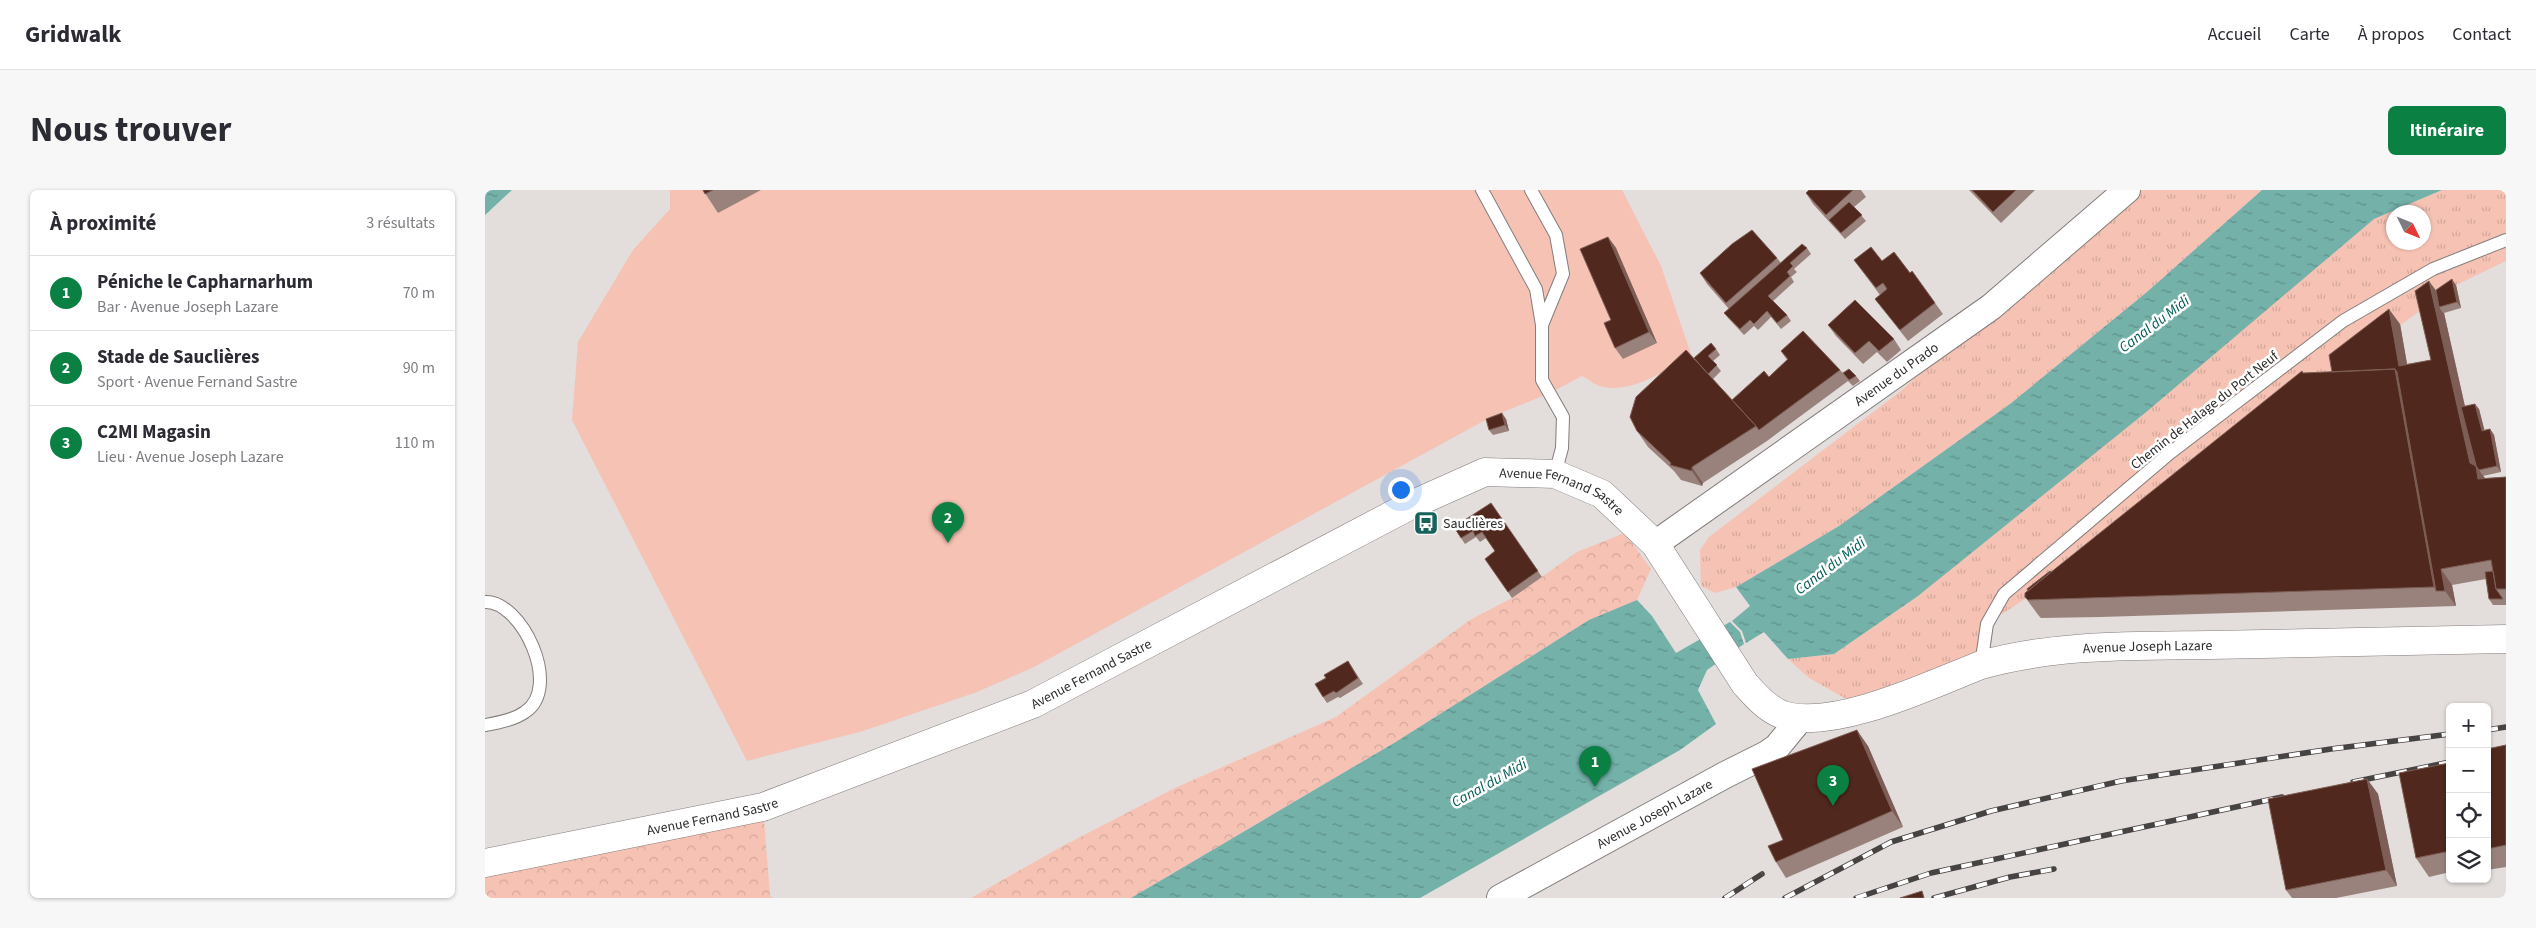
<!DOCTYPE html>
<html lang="fr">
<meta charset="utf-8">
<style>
:root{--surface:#fff;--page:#f7f7f7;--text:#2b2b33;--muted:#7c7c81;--line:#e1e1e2;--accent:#0b8043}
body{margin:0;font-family:"Source Sans 3",sans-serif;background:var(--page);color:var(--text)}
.controls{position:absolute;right:15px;bottom:15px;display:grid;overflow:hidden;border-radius:8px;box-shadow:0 1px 4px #0004}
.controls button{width:45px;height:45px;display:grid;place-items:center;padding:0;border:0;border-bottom:1px solid var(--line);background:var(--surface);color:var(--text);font:25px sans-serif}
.compass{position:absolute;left:1901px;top:15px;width:45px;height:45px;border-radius:50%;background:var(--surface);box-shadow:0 1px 4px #0004;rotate:133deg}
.you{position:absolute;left:915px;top:299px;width:18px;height:18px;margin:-12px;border:4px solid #fff;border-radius:50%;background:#1a73e8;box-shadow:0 0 0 8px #1a73e833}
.badge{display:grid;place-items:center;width:32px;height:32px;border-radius:50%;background:var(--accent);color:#fff;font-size:16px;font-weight:700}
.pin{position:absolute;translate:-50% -41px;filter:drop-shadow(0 1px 2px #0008)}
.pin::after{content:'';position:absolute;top:26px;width:18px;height:15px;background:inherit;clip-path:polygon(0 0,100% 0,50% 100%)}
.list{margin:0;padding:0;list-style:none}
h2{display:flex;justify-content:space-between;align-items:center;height:65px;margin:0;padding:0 20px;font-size:21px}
h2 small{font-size:16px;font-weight:400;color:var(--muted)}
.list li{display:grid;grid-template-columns:32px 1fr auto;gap:15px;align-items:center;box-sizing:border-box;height:75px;padding:0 20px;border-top:1px solid var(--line)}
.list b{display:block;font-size:19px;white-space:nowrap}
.list p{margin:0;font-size:16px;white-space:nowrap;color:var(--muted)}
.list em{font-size:16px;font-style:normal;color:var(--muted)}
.icon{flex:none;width:28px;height:28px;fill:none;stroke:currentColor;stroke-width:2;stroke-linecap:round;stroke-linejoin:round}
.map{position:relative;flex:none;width:2021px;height:708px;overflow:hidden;border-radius:8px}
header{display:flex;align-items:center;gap:30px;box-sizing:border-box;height:70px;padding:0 25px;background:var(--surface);border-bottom:1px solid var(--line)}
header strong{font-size:24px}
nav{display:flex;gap:28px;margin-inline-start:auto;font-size:18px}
.intro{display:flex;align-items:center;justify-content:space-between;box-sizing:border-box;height:120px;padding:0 30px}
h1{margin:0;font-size:35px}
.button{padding:12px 22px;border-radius:8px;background:var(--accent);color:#fff;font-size:18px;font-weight:700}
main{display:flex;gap:30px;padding:0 30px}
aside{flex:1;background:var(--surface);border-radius:8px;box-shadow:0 1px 4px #0004}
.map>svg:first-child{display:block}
</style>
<header>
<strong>Gridwalk</strong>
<nav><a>Accueil</a><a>Carte</a><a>À propos</a><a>Contact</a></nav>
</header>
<div class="intro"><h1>Nous trouver</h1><a class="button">Itinéraire</a></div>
<main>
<aside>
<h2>À proximité<small>3 résultats</small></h2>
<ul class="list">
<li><span class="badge">1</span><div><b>Péniche le Capharnarhum</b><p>Bar · Avenue Joseph Lazare</p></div><em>70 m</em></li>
<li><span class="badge">2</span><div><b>Stade de Sauclières</b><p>Sport · Avenue Fernand Sastre</p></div><em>90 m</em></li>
<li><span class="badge">3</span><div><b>C2MI Magasin</b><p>Lieu · Avenue Joseph Lazare</p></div><em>110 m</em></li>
</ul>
</aside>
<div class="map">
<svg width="2021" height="708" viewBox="0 0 2021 708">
<defs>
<pattern id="grass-tufts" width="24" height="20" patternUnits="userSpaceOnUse" patternTransform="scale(1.25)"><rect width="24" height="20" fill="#f6c2b4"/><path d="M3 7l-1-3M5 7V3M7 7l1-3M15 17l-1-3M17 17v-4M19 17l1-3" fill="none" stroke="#d3a79b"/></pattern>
<pattern id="forest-crowns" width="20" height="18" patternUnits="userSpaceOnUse" patternTransform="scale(1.25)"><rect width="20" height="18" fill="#f6c2b4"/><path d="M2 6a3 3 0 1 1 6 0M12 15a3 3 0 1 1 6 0" fill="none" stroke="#d3a79b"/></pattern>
<pattern id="water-ripples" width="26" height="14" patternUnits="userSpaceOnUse" patternTransform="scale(1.25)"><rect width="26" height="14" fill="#73b1a9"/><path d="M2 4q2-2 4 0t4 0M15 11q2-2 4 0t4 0" fill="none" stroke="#5f908a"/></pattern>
</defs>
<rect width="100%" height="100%" fill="#e3dddb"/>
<path fill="url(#grass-tufts)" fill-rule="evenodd" d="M1642,0H1777L1662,102L1525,214L1354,336L1251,397L1230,403L1216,396L1215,360L1224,347L1417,200L1506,117Z
M1957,0H2021V71L1969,96L1546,405L1502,434L1496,475L1381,520L1324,488L1303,469L1349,464L1433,406L1629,247L1889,29ZM1908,22H1938V52H1908Z"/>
<path fill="url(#forest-crowns)" d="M1140,343L1166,379L1152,410L1082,444L909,553L646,708H486L574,658L690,598L851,527L985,430L1027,408L1092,362Z
M278,617L285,706L288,708H0V673Z"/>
<path fill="#f6c2b4" d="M185,0H1137L1176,76L1206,164C1183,180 1148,203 1118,197C1111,196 1103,189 1097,186L1065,203L1004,228L549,477L492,502L378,541L262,571L87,230L93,152L148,60L185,19Z"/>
<path fill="url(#water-ripples)" d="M0,0H27L0,25Z
M1777,0H1957L1889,29L1660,223L1433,406L1349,464L1303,469L1279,442L1261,453L1257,441L1247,431L1265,416L1251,397L1354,336L1525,214L1662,102Z
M1152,410L1167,426L1191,463L1245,432L1255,442L1259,454L1222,480L1213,500L1231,534L1195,560L935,708H646L909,553L1104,430Z"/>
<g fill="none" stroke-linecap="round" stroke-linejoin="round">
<defs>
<path id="lane" d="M997,0L1051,99L1057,135V190L1078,227L1077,258L1070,284
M1046,0L1071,45L1078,84L1057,135
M0,412C36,410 78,497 40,522C29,530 13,533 0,535
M1496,475L1502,434L1519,404L1685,263L1858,131L1948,79L2021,50"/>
<g id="street">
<path id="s1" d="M1170,354L1506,117L1642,0"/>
<path id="s2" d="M1015,708L1240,585L1282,564L1292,557L1315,529"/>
</g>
<g id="secondary">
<path id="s3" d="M0,673L278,617L548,514L926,315L1000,282L1070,284L1117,304L1170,354L1260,494C1271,506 1282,519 1298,525C1350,541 1447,494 1496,475C1570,454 1650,456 1726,455C1824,453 1923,451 2021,449"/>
</g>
</defs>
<use href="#lane" stroke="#837d7b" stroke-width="14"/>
<use href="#street" stroke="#837d7b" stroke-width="28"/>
<use href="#secondary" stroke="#837d7b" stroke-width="29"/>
<use href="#lane" stroke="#fff" stroke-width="12"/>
<use href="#street" stroke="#fff" stroke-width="26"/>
<use href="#secondary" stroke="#fff" stroke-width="28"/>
<defs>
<path id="rail" d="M2002,540L2021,537
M1868,592L1965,572
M1240,708L1277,684
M1300,708L1406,652L1506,621L1636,591L1846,559L1965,544
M1371,708L1446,683L1797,607
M1449,708L1525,687L1569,679"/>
</defs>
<use href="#rail" stroke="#464342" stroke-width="5.5"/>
<use href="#rail" stroke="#fff" stroke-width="4" stroke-dasharray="11" stroke-linecap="butt"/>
</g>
<path fill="#9a827c" d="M218,0H276L233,23Z
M1324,0H1376L1381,7L1369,17L1381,31L1360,49L1328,14L1321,3Z
M1484,0H1550L1516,33Z
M1123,47L1131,58L1172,153L1138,169L1130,158L1126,130Z
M1322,58L1326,64L1309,79L1312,82L1306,87L1309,92L1288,111L1302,125L1306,131L1296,139L1286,127L1273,140L1269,136L1259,145L1243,128L1239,123L1244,119L1222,94L1215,83L1292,68L1296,73Z
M1369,70L1397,71L1425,83L1427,81L1458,124L1423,151L1390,109L1395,105Z
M1971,95L1976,118L1959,123L1980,216L1994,219L1999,240L2005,239L2009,245L2016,282L1998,286L2000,288L2021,287V415H2008L2004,409L2001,389L1967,395L1971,416L1615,427L1556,428L1554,426L1540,407L1566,382L1818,183L1847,182L1915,134L1922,174L1946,170L1951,100Z
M1343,135L1409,149L1416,160L1402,172L1392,162L1378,174L1351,146Z
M1231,159L1235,165L1228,171L1236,181L1228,189L1247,210L1284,187L1302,170L1296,161L1355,180L1358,183L1371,186L1375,191L1368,196L1363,191L1282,251L1218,293L1217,296L1196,290L1189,281L1163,257L1152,241L1209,168Z
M1021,229L1024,241L1008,245L1004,240Z
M1006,313L1057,387L1027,408L1000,369L1010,361L1001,348L995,352L991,347L980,354L976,348Z
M863,471L878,494L855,508L853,507L842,513L838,507L841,488Z
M2021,555V677L2002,680V559Z
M1383,556L1418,637L1301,688L1291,672L1298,650Z
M1965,566V682L1944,687L1931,668L1964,573Z
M1882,589L1893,604L1912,696L1851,708H1807L1801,700Z"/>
<path fill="#7d5e56" d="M1123,47L1131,58L1172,153L1164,142Z
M1967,89L1971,95L1976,118L1972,112Z
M1944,91L1955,106L1954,117L1958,123H1959L1994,280L2002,291L1993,289L1985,273Z
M1904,119L1915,134L1925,191L1914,176Z
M1910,179L1923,198L1951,401L1949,397Z
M1990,214L1994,219L2001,246L1997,241Z
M1017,223L1021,229L1024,241L1020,235Z
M2005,239L2009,245L2016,282L2012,276Z
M1207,277L1218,293L1217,296L1207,281Z
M1956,379L1967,395L1971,416L1960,401Z
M1372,540L1383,556L1418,637L1407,621Z
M1882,589L1893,604L1912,696L1901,680Z"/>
<path fill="#51281d" stroke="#7d5e56" d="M218,0H228L220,4Z
M1324,0H1368L1341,25L1321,3Z
M1487,0H1531L1508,22Z
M1364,12L1377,25L1356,43L1344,30Z
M1267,40L1292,68L1241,113L1215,83L1247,54Z
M1123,47L1164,142L1130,158L1119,133L1126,130L1095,59Z
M1317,54L1322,58L1305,73L1308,76L1302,82L1305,86L1283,106L1302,125L1292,133L1282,121L1269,134L1265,130L1255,139L1239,123Z
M1386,57L1397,71L1409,62L1425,83L1427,81L1450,113L1415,140L1390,109L1402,99L1398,93L1391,98L1369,70Z
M1967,89L1972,112L1954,117L1951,100Z
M1944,91L1985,273L1991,276L1993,289L2021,287V399H2011L2006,370L1956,379L1960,401H1951L1912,182L1910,179L1847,182L1844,165L1904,119L1914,176L1946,170L1930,101Z
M1370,110L1409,149L1394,161L1384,151L1370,163L1343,135Z
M1318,141L1355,180L1274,240L1271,236L1247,210L1279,181L1284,187L1303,169L1296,161Z
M1226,153L1231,159L1223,166L1232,175L1223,184L1209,168Z
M1201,160L1271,236L1207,277V281L1185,275L1186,273L1152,241L1145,227L1151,207Z
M1364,179L1371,186L1364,190L1358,183Z
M1910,179L1949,397L1602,408L1543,410L1540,407V403L1817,181L1818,183Z
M1990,214L1997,241L2005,239L2012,276L1994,280L1991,276L1992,279L1976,217Z
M1017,223L1020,235L1004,240L1001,229Z
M1006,313L1053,381L1023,402L1000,369L1010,361L997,342L990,346L988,341L976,348L969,337Z
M1565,381L1566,382L1543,401L1542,399Z
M2008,381L2011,399L2018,409H2004L2000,382Z
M863,471L873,488L851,503L849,501L838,507L830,494L841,488L839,485Z
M1372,540L1407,621L1291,672L1283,656L1298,650L1267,579Z
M2021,555V655L2002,659V559Z
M1965,566V661L1931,668L1914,583L1964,573L1963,567Z
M1882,589L1901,680L1801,700L1783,609Z
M1437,701L1439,708H1415Z"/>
<defs>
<symbol id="bus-square" viewBox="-11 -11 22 22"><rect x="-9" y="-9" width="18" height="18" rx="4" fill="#17635b" stroke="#fff"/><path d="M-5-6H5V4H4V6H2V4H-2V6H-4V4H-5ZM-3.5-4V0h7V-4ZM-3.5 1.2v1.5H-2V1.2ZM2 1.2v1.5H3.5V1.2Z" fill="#fff"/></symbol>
</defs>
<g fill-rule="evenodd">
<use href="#bus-square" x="927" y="319" width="28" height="28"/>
</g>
<g text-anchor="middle" stroke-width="5" stroke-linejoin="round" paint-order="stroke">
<g font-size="14" fill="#2e2c2b" stroke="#fff">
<text dy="5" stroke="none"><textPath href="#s1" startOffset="295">Avenue du Prado</textPath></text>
<text transform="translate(1719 220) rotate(-38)" y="5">Chemin de Halage du Port Neuf</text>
<text dy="5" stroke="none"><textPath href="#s3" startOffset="1162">Avenue Fernand Sastre</textPath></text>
<text dy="5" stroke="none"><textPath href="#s3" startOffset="1866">Avenue Joseph Lazare</textPath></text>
<text dy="5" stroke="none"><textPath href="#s3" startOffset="638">Avenue Fernand Sastre</textPath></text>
<text dy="5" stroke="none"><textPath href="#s2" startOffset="176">Avenue Joseph Lazare</textPath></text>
<text dy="5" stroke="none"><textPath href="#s3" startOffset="232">Avenue Fernand Sastre</textPath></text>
</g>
<g font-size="14" fill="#2e2c2b" stroke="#fff" text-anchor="start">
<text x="958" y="338">Sauclières</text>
</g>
<g font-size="15" font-style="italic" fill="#005d55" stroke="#fff">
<text transform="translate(1669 134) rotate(-37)" y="5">Canal du Midi</text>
<text transform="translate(1345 376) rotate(-37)" y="5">Canal du Midi</text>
<text transform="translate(1004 593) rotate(-29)" y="5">Canal du Midi</text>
</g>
</g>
</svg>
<div class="controls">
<button>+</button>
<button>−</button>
<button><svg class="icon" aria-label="locate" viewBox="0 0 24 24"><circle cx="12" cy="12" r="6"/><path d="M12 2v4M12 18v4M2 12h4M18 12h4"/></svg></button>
<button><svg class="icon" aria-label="layers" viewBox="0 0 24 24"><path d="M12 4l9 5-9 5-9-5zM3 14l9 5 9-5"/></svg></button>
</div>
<svg class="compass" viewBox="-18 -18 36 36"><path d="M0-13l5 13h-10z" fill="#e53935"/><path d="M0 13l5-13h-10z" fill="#7c7c81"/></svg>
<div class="you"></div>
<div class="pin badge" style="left:1110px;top:597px">1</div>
<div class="pin badge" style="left:463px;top:353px">2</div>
<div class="pin badge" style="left:1348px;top:616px">3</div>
</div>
</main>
